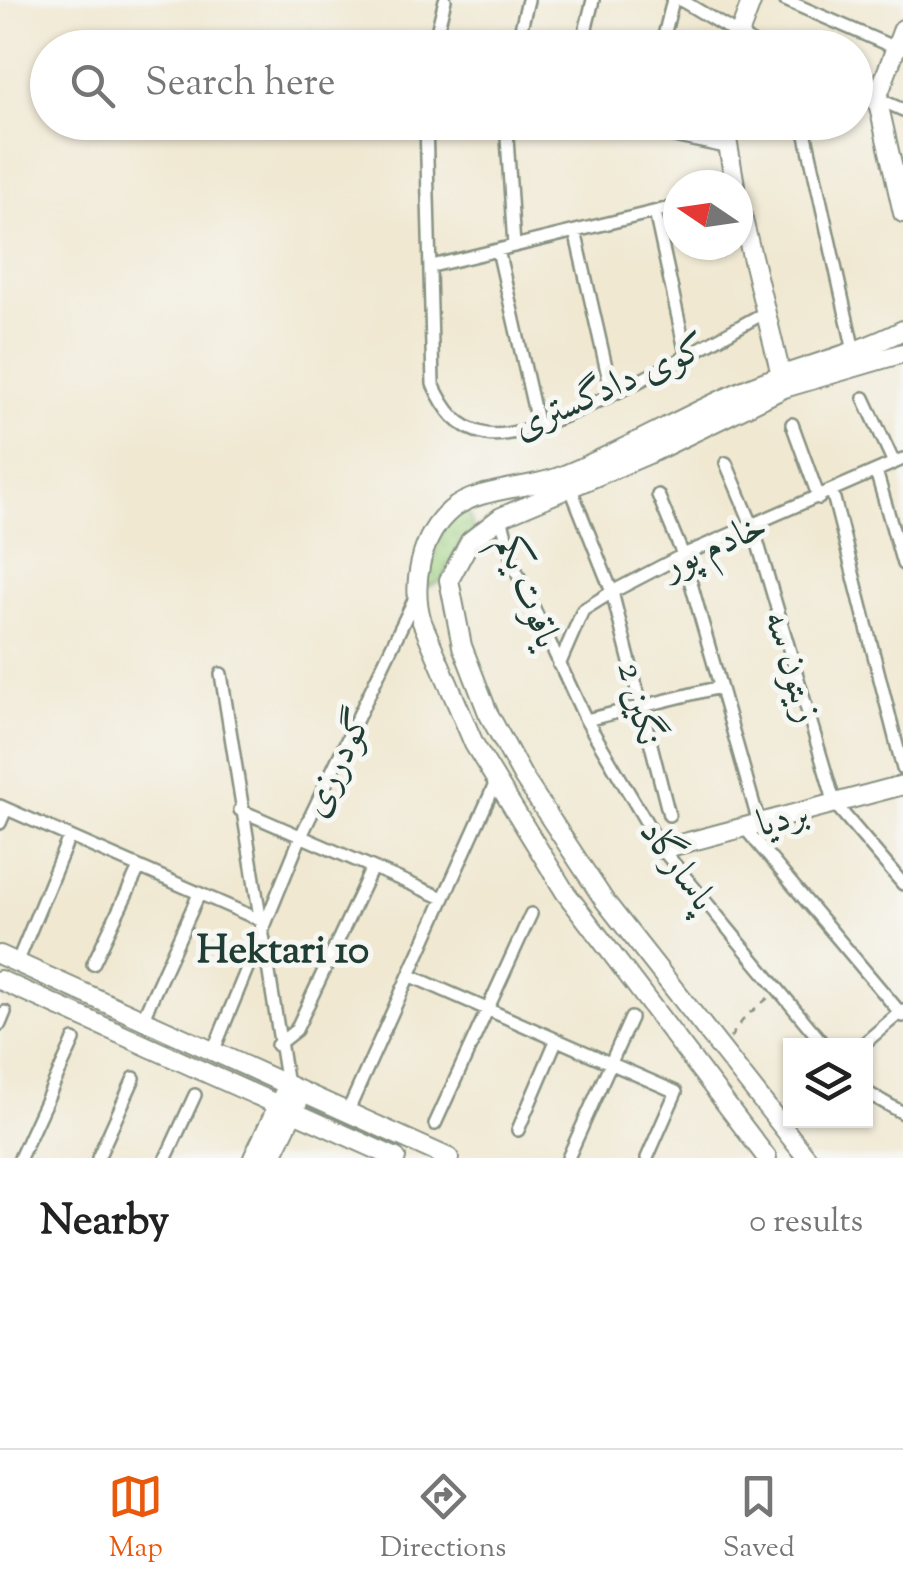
<!DOCTYPE html>
<meta charset="utf-8">
<style>
:root{--surface:#fff;--page:#f6f6f6;--text:#222;--muted:#767676;--line:#e0e0e0;--accent:#ea580c}
body{margin:0;font-family:"Sorts Mill Goudy",Amiri,serif;background:var(--page);color:var(--text)}
.controls{position:absolute;right:30px;bottom:30px;display:grid;overflow:hidden;border-radius:0px;box-shadow:0 2px 8px #0004}
.controls button{width:90px;height:90px;display:grid;place-items:center;padding:0;border:0;border-bottom:2px solid var(--line);background:var(--surface);color:var(--text);font:50px sans-serif}
.compass{position:absolute;left:663px;top:170px;width:90px;height:90px;border-radius:50%;background:var(--surface);box-shadow:0 2px 8px #0004;rotate:283deg}
.list{margin:0;padding:0;list-style:none}
h2{display:flex;justify-content:space-between;align-items:center;height:130px;margin:0;padding:0 40px;font-size:42px}
h2 small{font-size:32px;font-weight:400;color:var(--muted)}
.icon{flex:none;width:55px;height:55px;fill:none;stroke:currentColor;stroke-width:2;stroke-linecap:round;stroke-linejoin:round}
.map{position:relative;flex:none;width:903px;height:1158px;overflow:hidden}
.search{position:absolute;background:var(--surface);box-shadow:0 2px 8px #0004;left:30px;right:30px;top:30px;height:110px;display:flex;align-items:center;gap:25px;box-sizing:border-box;padding:0 35px;border-radius:55px;color:var(--muted);font-size:38px}
.sheet{height:290px;background:var(--surface)}
nav{display:flex;justify-content:space-around;align-items:center;box-sizing:border-box;height:140px;border-top:2px solid var(--line);background:var(--surface);font-size:28px;color:var(--muted)}
nav a{display:grid;justify-items:center;gap:5px}
nav .on{color:var(--accent)}
.map>svg:first-child{display:block}
</style>
<div class="map">
<svg width="903" height="1158" viewBox="0 0 903 1158">
<defs>
<pattern id="grass-dots" width="8" height="8" patternUnits="userSpaceOnUse" patternTransform="scale(2.5)"><rect width="8" height="8" fill="#9fd180"/><path d="M2 2h.1M6 6h.1" fill="none" stroke="#88b46f" stroke-width="1.8" stroke-linecap="round"/></pattern>
</defs>
<rect width="100%" height="100%" fill="#f6f6f2"/>
<filter id="ink" filterUnits="userSpaceOnUse"><feTurbulence type="fractalNoise" baseFrequency=".01" numOctaves="2"/><feDisplacementMap in="SourceGraphic" scale="20" xChannelSelector="R" yChannelSelector="G"/><feConvolveMatrix kernelMatrix="1 2 1 2 8 2 1 2 1" color-interpolation-filters="sRGB"/></filter>
<filter id="wash" filterUnits="userSpaceOnUse"><feTurbulence type="fractalNoise" baseFrequency=".0048" numOctaves="4" result="noise"/><feDisplacementMap in="SourceGraphic" scale="40" xChannelSelector="R" yChannelSelector="G"/><feGaussianBlur stdDeviation="2.25" result="paint"/><feColorMatrix in="noise" values="0 0 0 0 0 0 0 0 0 0 0 0 0 0 0 0 0 1.4 0 .05"/><feComposite in="paint" operator="in"/></filter>
<g filter="url(#wash)">
<rect width="100%" height="100%" fill="#f0e8d1"/>
<path fill="url(#grass-dots)" stroke="#5f875a" stroke-width="2.5" d="M466,506L474,531L460,543L442,581L421,589L445,524Z"/>
</g>
<g filter="url(#ink)">
<g fill="none" stroke-linecap="round" stroke-linejoin="round">
<defs>
<path id="street" d="M681,0L761,48
M785,0L900,50
M433,48L445,0
M516,48L528,0
M581,48L593,0
M661,48L673,0
M856,89L903,110
M426,122L433,384C445,410 457,428 486,434C540,445 711,341 766,312
M506,122L514,246
M607,122L726,147
M803,122L854,351
M655,212L686,354
M575,231L612,393
M498,250L538,426
M432,266L678,206
M864,398L894,463
M792,424L819,498
M726,463L753,527L835,804L903,884
M876,471L903,564
M571,489L612,592L669,815
M832,491L903,769
M658,495L683,555L759,823
M501,517L513,564L586,720L662,849L825,1046
M559,665L583,610L612,592L683,555L903,459
M221,674L287,1085
M586,720L720,687
M0,806L260,920
M240,810L443,898
M0,823L6,809
M744,827L903,1016
M17,963L69,837
M93,964L139,868
M409,975L676,1092L647,1158
M142,1020L199,894
M0,1024L5,1012
M277,1045L296,1030L372,868
M861,1046L903,1010
M213,1052L301,836L415,598
M866,1092L903,1113
M347,1113L496,782
M435,1124L531,914
M518,1130L556,1041
M20,1158L74,1040
M98,1158L134,1078
M166,1158L195,1095
M568,1158L631,1018"/>
<path id="secondary" d="M903,29L877,98L903,213
M734,48L752,0
M724,122L735,185
M738,199L781,375
M662,849L903,785
M0,955L449,1158
M0,980L396,1158
M253,1158L283,1095
M271,1158L298,1102
M767,1158L565,892L474,744L422,622C411,586 420,536 451,510C477,488 527,489 559,477C626,451 687,413 753,386C802,366 855,355 903,330
M807,1158L604,900L523,777L488,713L462,646L449,580L470,541L501,517L649,454L784,388L903,353"/>
</defs>
<use href="#street" stroke="#889282" stroke-width="16"/>
<use href="#secondary" stroke="#889282" stroke-width="22"/>
<path stroke="#889282" stroke-width="2.5" stroke-dasharray="8 8" stroke-linecap="butt" d="M730,1038L745,1017L768,998"/>
<use href="#street" stroke="#fff" stroke-width="11"/>
<use href="#secondary" stroke="#fff" stroke-width="18"/>
</g>
</g>
<g text-anchor="middle" stroke-width="10" stroke-linejoin="round" paint-order="stroke">
<g font-size="38" fill="#1f3d34" stroke="#f6f6f2">
<text transform="translate(609 385) rotate(-24)" y="13">کوی دادگستری</text>
<text transform="translate(714 544) rotate(-24)" y="13">خادم پور</text>
<text transform="translate(530 591) rotate(69)" y="13">یاقوت یکم</text>
<text transform="translate(794 666) rotate(73)" y="13">زیتون سه</text>
<text transform="translate(641 703) rotate(76)" y="13">نگین 2</text>
<text transform="translate(336 762) rotate(-64)" y="13">گودرزی</text>
<text transform="translate(782 817) rotate(-15)" y="13">بردیا</text>
<text transform="translate(679 864) rotate(54)" y="13">پاسارگاد</text>
</g>
<g font-size="40" font-weight="bold" fill="#1f3d34" stroke="#f6f6f2">
<text x="283" y="962">Hektari 10</text>
</g>
</g>
</svg>
<div class="controls">
<button><svg class="icon" aria-label="layers" viewBox="0 0 24 24"><path d="M12 4l9 5-9 5-9-5zM3 14l9 5 9-5"/></svg></button>
</div>
<svg class="compass" viewBox="-18 -18 36 36"><path d="M0-13l5 13h-10z" fill="#e53935"/><path d="M0 13l5-13h-10z" fill="#767676"/></svg>
<div class="search"><svg class="icon" aria-label="search" viewBox="0 0 24 24"><circle cx="10" cy="10" r="6"/><path d="M15 15l6 6"/></svg>Search here</div>
</div>
<section class="sheet">
<h2>Nearby<small>0 results</small></h2>
<ul class="list">
</ul>
</section>
<nav>
<a class="on"><svg class="icon" aria-label="map" viewBox="0 0 24 24"><path d="M3 6l6-2 6 2 6-2v14l-6 2-6-2-6 2zM9 4v14M15 6v14"/></svg>Map</a>
<a><svg class="icon" aria-label="directions" viewBox="0 0 24 24"><path d="M12 3l9 9-9 9-9-9zM9 14v-3h6M13 9l2 2-2 2"/></svg>Directions</a>
<a><svg class="icon" aria-label="saved" viewBox="0 0 24 24"><path d="M7 4h10v16l-5-4-5 4z"/></svg>Saved</a>
</nav>
